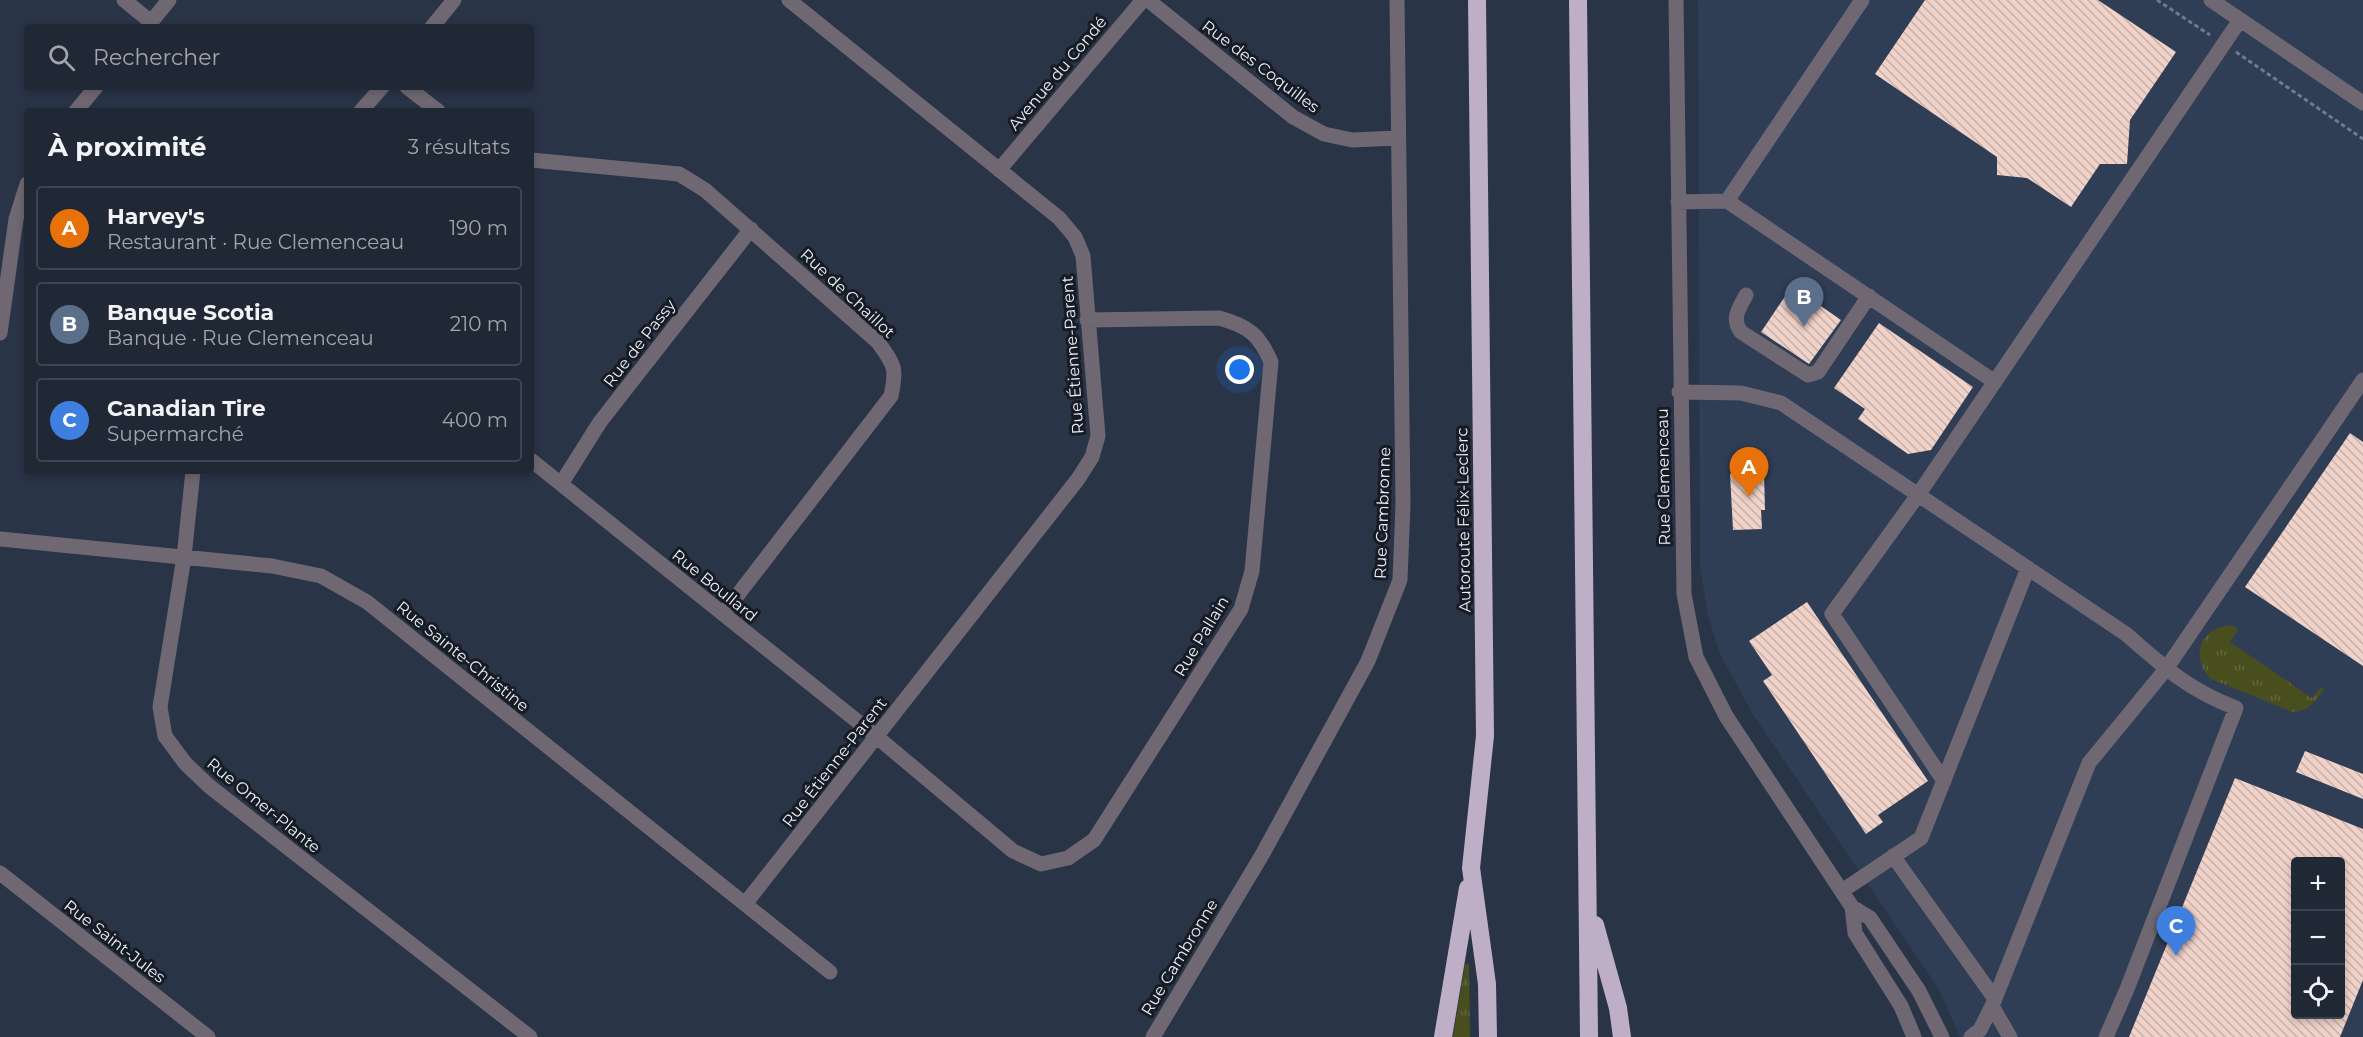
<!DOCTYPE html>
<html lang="fr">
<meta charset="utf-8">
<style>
:root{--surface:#202735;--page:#2d3341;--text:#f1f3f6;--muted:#a2a5ad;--line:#3d4450;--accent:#f59b9e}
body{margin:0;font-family:Montserrat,sans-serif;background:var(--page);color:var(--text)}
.controls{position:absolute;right:18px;bottom:18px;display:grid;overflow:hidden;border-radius:6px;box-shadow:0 3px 9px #0003}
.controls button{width:54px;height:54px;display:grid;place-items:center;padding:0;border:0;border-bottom:2px solid var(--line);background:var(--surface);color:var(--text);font:30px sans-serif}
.you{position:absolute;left:1240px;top:370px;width:21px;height:21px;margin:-15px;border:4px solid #fff;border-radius:50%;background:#1a73e8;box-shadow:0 0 0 9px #1a73e833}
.badge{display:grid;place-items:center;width:39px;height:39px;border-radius:50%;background:var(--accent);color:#fff;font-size:20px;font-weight:700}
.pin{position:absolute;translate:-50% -50px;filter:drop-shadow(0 2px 3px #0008)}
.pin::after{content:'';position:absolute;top:32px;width:21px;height:18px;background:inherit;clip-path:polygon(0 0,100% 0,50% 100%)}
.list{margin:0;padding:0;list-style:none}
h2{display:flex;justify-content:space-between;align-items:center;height:78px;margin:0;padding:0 24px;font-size:26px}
h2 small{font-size:20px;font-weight:400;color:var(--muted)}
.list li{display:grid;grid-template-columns:39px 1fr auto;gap:18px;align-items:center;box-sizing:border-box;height:84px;margin:0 12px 12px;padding:0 12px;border:2px solid var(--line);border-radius:6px}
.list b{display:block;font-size:22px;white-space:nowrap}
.list p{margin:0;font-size:20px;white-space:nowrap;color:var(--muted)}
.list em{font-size:20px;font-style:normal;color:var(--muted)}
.icon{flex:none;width:33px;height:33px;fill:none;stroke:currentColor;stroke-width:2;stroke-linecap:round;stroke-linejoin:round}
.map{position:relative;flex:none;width:2363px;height:1037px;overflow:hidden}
.search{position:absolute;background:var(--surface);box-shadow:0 3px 9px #0003;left:24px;top:24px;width:510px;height:66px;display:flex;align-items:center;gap:15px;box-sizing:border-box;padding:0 21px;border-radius:6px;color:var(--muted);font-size:22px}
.panel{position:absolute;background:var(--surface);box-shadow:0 3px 9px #0003;left:24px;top:108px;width:510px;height:366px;border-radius:6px}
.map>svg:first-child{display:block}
</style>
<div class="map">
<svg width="2363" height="1037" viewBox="0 0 2363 1037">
<defs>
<pattern id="grass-tufts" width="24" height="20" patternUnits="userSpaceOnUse" patternTransform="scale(1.5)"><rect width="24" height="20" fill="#484e1e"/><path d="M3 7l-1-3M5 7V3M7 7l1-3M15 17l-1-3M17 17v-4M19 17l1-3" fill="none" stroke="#626840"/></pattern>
<pattern id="building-back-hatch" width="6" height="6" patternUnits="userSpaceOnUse" patternTransform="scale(1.5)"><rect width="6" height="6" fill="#f0d2c9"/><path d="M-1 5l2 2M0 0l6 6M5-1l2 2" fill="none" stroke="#c6b0aa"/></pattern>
</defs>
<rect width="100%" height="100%" fill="#2a3447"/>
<path fill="#2f3d55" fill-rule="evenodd" d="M1698,0H2363V1037H1960L1938,988L1752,713L1720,654L1708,616L1700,567ZM2296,862H2340V1014H2296Z"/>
<path fill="url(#grass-tufts)" d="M2229,625L2238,628V630L2230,642L2312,698L2321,687L2324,689C2315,702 2309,711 2292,712L2211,679C2190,658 2199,629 2229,625Z
M1465,964H1469L1470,1037H1453Z"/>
<path fill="url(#building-back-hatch)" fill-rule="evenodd" d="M1925,0H2098L2176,52L2130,120L2127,164H2100L2071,207L2027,178L1997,175V157L1875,74Z
M1792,286L1841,320L1809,364L1761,332Z
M1879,323L1973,387L1931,450L1908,454L1858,419L1865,409L1834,388Z
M2350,433L2363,442V666L2245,587Z
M1752,455L1753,474H1764L1765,510H1761L1762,529L1733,530L1730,474L1737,473L1736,456Z
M1807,602L1928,781L1878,815L1883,822L1866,834L1763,681L1772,675L1749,641Z
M2305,751L2363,774V799L2296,772Z
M2235,778L2363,829V980L2340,1037H2129ZM2295,861H2340V1014H2295Z"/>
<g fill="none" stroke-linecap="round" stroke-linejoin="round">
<path stroke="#717a8b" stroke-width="3" stroke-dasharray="4.5 3" stroke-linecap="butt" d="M2157,0L2210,35
M2236,52L2363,139"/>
<path stroke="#6f6872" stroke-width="15" d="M124,0L151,22
M1148,0L1293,117L1324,134L1352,140L1398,138
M1676,0L1684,594L1696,657L1726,716L1852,907L1870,918L1919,991L1942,1037
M2211,0L2363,103
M147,27L169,0
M432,27L454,0
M407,87L438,111
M76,111L96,87
M361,111L382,87
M531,160L679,174L705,190L878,342C895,366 897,368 891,396L723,614
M999,170L1143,0
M1727,201L1862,0
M1678,202L1727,201L1995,382
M1746,295C1739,309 1731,318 1741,332L1808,375L1818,372L1869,296
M0,333L16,219L27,184
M1679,392L1741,393L1781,403L2126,634C2164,667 2188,690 2236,708L2127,989L2106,1037
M531,460L877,737L1013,851L1041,864L1068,858L1094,840L1241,609L1252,571L1271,362C1259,334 1248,326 1219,318L1087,320
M193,471L184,557L160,707L165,736L185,763L209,786L530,1037
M561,484L600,422L751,229
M0,539L272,566L321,576L367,602L830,972
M1944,781L1832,614L1918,495L2240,20
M1893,856L1995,999
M0,873L208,1037
M1842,891L1921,838L2028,568
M745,904L1078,479L1092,457L1098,436L1083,256L1075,237L1059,218L789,0
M1852,907L1855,933L1901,1006L1914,1037
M1992,1006L2010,1037
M1153,1037L1262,855L1368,661L1400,580L1403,505L1397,0
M1971,1037L1980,1030L1992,1006L2089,763L2166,669L2363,380"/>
<path stroke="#beafc6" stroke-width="18" d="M1477,0L1485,736L1471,868L1487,984L1488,1037
M1578,0L1589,1037
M1595,925L1618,1008L1622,1037
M1443,1037L1468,888"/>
</g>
<g text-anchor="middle" stroke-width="6" stroke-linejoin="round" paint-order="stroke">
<g font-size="16" fill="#e9f0fc" stroke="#171c24">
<text transform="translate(1261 66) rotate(37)" y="6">Rue des Coquilles</text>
<text transform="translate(1057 73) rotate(-50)" y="6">Avenue du Condé</text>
<text transform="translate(848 293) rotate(43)" y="6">Rue de Chaillot</text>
<text transform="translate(639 343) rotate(-52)" y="6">Rue de Passy</text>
<text transform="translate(1072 355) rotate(-94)" y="6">Rue Étienne-Parent</text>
<text transform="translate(1663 477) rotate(-91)" y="6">Rue Clemenceau</text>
<text transform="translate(1382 513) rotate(-88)" y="6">Rue Cambronne</text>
<text transform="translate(1463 520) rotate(-91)" y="6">Autoroute Félix-Leclerc</text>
<text transform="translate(715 585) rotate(39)" y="6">Rue Boullard</text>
<text transform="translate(1201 636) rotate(-59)" y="6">Rue Pallain</text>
<text transform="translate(463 656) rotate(39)" y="6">Rue Sainte-Christine</text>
<text transform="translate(834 762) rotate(-52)" y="6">Rue Étienne-Parent</text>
<text transform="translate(264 805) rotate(39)" y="6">Rue Omer-Plante</text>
<text transform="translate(115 941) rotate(38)" y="6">Rue Saint-Jules</text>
<text transform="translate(1179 957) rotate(-59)" y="6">Rue Cambronne</text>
</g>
</g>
</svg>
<div class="controls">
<button>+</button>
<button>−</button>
<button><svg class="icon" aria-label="locate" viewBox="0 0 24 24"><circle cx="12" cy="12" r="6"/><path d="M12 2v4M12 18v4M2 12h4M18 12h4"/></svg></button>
</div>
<div class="you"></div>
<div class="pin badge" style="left:1749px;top:497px;background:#e8710a">A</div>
<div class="pin badge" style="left:1804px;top:327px;background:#5c6f8a">B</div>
<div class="pin badge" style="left:2176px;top:956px;background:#3f7fe0">C</div>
<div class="search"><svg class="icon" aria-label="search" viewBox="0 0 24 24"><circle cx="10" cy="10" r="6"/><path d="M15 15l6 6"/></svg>Rechercher</div>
<section class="panel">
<h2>À proximité<small>3 résultats</small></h2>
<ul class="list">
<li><span class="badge" style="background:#e8710a">A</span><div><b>Harvey's</b><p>Restaurant · Rue Clemenceau</p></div><em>190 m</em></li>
<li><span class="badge" style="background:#5c6f8a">B</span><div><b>Banque Scotia</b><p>Banque · Rue Clemenceau</p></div><em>210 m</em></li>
<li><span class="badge" style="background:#3f7fe0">C</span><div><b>Canadian Tire</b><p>Supermarché</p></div><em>400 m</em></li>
</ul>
</section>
</div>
